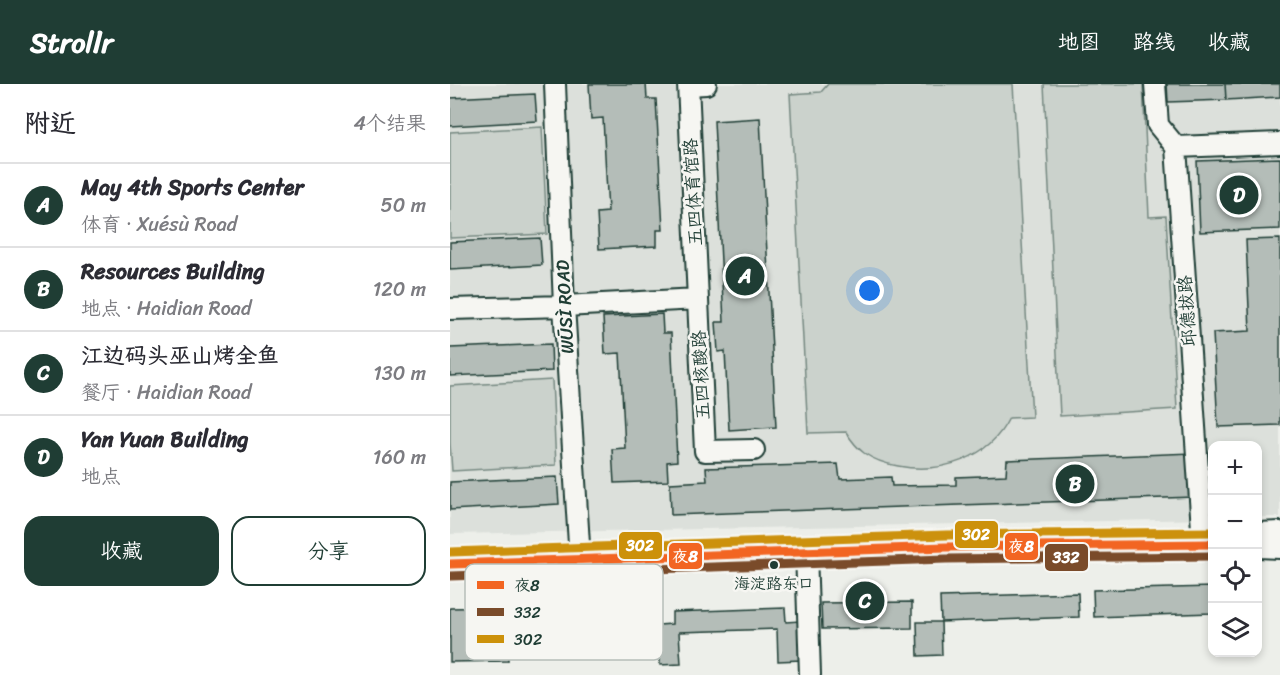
<!DOCTYPE html>
<html lang="zh">
<meta charset="utf-8">
<style>
:root{--surface:#fff;--page:#f2f2f3;--text:#2b2b33;--muted:#7c7c81;--line:#e1e1e2;--accent:#1f3d34}
body{margin:0;font-family:Sriracha,"LXGW WenKai TC",sans-serif;background:var(--page);color:var(--text)}
.controls{position:absolute;right:18px;bottom:18px;display:grid;overflow:hidden;border-radius:12px;box-shadow:0 3px 9px #0003}
.controls button{width:54px;height:54px;display:grid;place-items:center;padding:0;border:0;border-bottom:2px solid var(--line);background:var(--surface);color:var(--text);font:30px sans-serif}
.you{position:absolute;left:420px;top:207px;width:21px;height:21px;margin:-15px;border:4px solid #fff;border-radius:50%;background:#1a73e8;box-shadow:0 0 0 9px #1a73e833}
.badge{display:grid;place-items:center;width:39px;height:39px;border-radius:50%;background:var(--accent);color:#fff;font-size:20px;font-weight:700}
.pin{position:absolute;translate:-50% -50%;border:3px solid #fff;box-shadow:0 2px 6px #0006}
.list{margin:0;padding:0;list-style:none}
h2{display:flex;justify-content:space-between;align-items:center;height:78px;margin:0;padding:0 24px;font-size:26px}
h2 small{font-size:20px;font-weight:400;color:var(--muted)}
.list li{display:grid;grid-template-columns:39px 1fr auto;gap:18px;align-items:center;box-sizing:border-box;height:84px;padding:0 24px;border-top:2px solid var(--line)}
.list b{display:block;font-size:22px;white-space:nowrap}
.list p{margin:0;font-size:20px;white-space:nowrap;color:var(--muted)}
.list em{font-size:20px;font-style:normal;color:var(--muted)}
.actions{display:flex;gap:12px;padding:18px 24px}
.actions a{flex:1;padding:14px 0;border:2px solid var(--accent);border-radius:18px;text-align:center;font-size:21px;color:var(--accent)}
.actions .main{background:var(--accent);color:#fff}
.icon{flex:none;width:33px;height:33px;fill:none;stroke:currentColor;stroke-width:2;stroke-linecap:round;stroke-linejoin:round}
.map{position:relative;flex:none;width:830px;height:591px;overflow:hidden}
header{display:flex;align-items:center;gap:36px;box-sizing:border-box;height:84px;padding:0 30px;background:var(--accent);color:#fff}
header strong{font-size:28px}
nav{display:flex;gap:33px;margin-inline-start:auto;font-size:21px}
main{display:flex}
aside{flex:1;background:var(--surface)}
.map>svg:first-child{display:block}
</style>
<header>
<strong>Strollr</strong>
<nav><a>地图</a><a>路线</a><a>收藏</a></nav>
</header>
<main>
<aside>
<h2>附近<small>4个结果</small></h2>
<ul class="list">
<li><span class="badge">A</span><div><b>May 4th Sports Center</b><p>体育 · Xuésù Road</p></div><em>50 m</em></li>
<li><span class="badge">B</span><div><b>Resources Building</b><p>地点 · Haidian Road</p></div><em>120 m</em></li>
<li><span class="badge">C</span><div><b>江边码头巫山烤全鱼</b><p>餐厅 · Haidian Road</p></div><em>130 m</em></li>
<li><span class="badge">D</span><div><b>Yan Yuan Building</b><p>地点</p></div><em>160 m</em></li>
</ul>
<div class="actions"><a class="main">收藏</a><a>分享</a></div>
</aside>
<div class="map">
<svg width="830" height="591" viewBox="0 0 830 591">
<rect width="100%" height="100%" fill="#edefea"/>
<filter id="ink" filterUnits="userSpaceOnUse"><feTurbulence type="fractalNoise" baseFrequency=".0167" numOctaves="2"/><feDisplacementMap in="SourceGraphic" scale="12" xChannelSelector="R" yChannelSelector="G"/><feConvolveMatrix kernelMatrix="1 2 1 2 8 2 1 2 1" color-interpolation-filters="sRGB"/></filter>
<g filter="url(#ink)">
<path fill="#dce0db" d="M0,0H830V433H808V362H762V435L0,450Z"/>
<path fill="#cbd2cc" stroke="#758880" stroke-width="1.5" d="M378,0H563L582,333L559,334C539,375 491,390 448,382C436,380 424,376 414,369C406,363 401,356 396,348L358,349L340,10L371,8Z
M594,0H693L699,133L716,132L727,325L610,332Z
M92,43L97,150L0,154V48Z
M102,296L106,381L2,387L0,359V302Z"/>
<path fill="#b4bdb8" stroke="#1f3d34" stroke-width="1.5" d="M139,0H196L197,15H206L213,146H207V162L149,165L147,129L158,128L153,34L141,35Z
M717,0H775L776,16L718,18Z
M775,0H830V13L776,16Z
M85,10L87,37L0,42V14Z
M310,34L326,343L279,346L275,267L268,268L266,238H274L264,37Z
M830,74V145L750,148L747,77Z
M90,154L92,181L0,186V158Z
M830,155V341L768,343L763,249L800,247L796,156Z
M212,230L213,249H221L227,377L217,378L218,397L164,399L162,365L175,364L170,269L155,270L153,233Z
M101,260L102,287L0,292V264Z
M743,369L744,413L221,431L220,399L257,397L256,384L388,380L390,395L441,393L442,402L506,401V393L556,391L557,376Z
M107,393L109,420L0,426V398Z
M762,503V529L644,533L643,506Z
M628,509L629,533L491,538L490,513Z
M462,518V544L372,545L371,519Z
M56,523L58,577L0,578V524Z
M335,524L336,538L350,537L351,576L328,577L327,545L229,548L231,580L210,581L209,541L222,540V528Z
M467,538H491L492,571L468,572Z"/>
<g fill="none" stroke-linecap="round" stroke-linejoin="round">
<defs>
<path id="minor" d="M105,0L114,222L130,476
M238,0L255,367L304,366
M705,0L708,41L726,63L753,460L762,456
M238,1L256,0
M726,63L830,59
M0,225L114,222L248,215
M808,449L830,448
M808,463L830,464
M356,467L360,591
M0,480L496,463L762,460"/>
</defs>
<use href="#minor" stroke="#1f3d34" stroke-width="24"/>
<use href="#minor" stroke="#f6f6f2" stroke-width="20"/>
<defs>
<path id="bus-1" d="M0,480L496,463L762,460"/>
<path id="bus-2" d="M0,492L496,475L762,472"/>
<path id="bus-3" d="M0,468L496,451L762,448"/>
</defs>
<use href="#bus-1" stroke="#f6f6f2" stroke-width="14"/>
<use href="#bus-2" stroke="#f6f6f2" stroke-width="14"/>
<use href="#bus-3" stroke="#f6f6f2" stroke-width="14"/>
<use href="#bus-1" stroke="#f26522" stroke-width="9"/>
<use href="#bus-2" stroke="#7a4b2a" stroke-width="9"/>
<use href="#bus-3" stroke="#cc910a" stroke-width="9"/>
</g>
</g>
<circle fill="#1f3d34" stroke="#f6f6f2" stroke-width="2" cx="324" cy="481" r="5"/>
<g text-anchor="middle" stroke-width="5" stroke-linejoin="round" paint-order="stroke">
<g font-size="16" fill="#1f3d34" stroke="#f6f6f2">
<text x="324" y="505">海淀路东口</text>
</g>
<g font-size="18" fill="#1f3d34" stroke="#f6f6f2">
<text transform="translate(243 108) rotate(-93)" y="6">五四体育馆路</text>
<text transform="translate(115 223) rotate(-93)" y="6">WŪSÌ ROAD</text>
<text transform="translate(737 227) rotate(-94)" y="6">邱德拔路</text>
<text transform="translate(251 291) rotate(-93)" y="6">五四核酸路</text>
</g>
</g>
<rect x="15" y="480" width="198" height="96" rx="9" fill="#f6f6f2" stroke="#b6beb9" stroke-width="1.5"/>
<rect x="27" y="497" width="27" height="8" fill="#f26522"/>
<rect x="27" y="524" width="27" height="8" fill="#7a4b2a"/>
<rect x="27" y="551" width="27" height="8" fill="#cc910a"/>
<g font-size="16" fill="#1f3d34">
<text x="64" y="507">夜8</text>
<text x="64" y="534">332</text>
<text x="64" y="561">302</text>
</g>
<g stroke="#f6f6f2" stroke-width="2">
<rect x="504" y="436" width="45" height="29" rx="6" fill="#cc910a"/>
<rect x="168" y="447" width="45" height="29" rx="6" fill="#cc910a"/>
<rect x="554" y="448" width="35" height="29" rx="6" fill="#f26522"/>
<rect x="218" y="458" width="35" height="28" rx="6" fill="#f26522"/>
<rect x="594" y="459" width="45" height="29" rx="6" fill="#7a4b2a"/>
</g>
<g font-size="16" text-anchor="middle" font-weight="bold" fill="#fff">
<text x="526" y="456">302</text>
<text x="190" y="467">302</text>
<text x="571" y="468">夜8</text>
<text x="235" y="478">夜8</text>
<text x="616" y="479">332</text>
</g>
</svg>
<div class="controls">
<button>+</button>
<button>−</button>
<button><svg class="icon" aria-label="locate" viewBox="0 0 24 24"><circle cx="12" cy="12" r="6"/><path d="M12 2v4M12 18v4M2 12h4M18 12h4"/></svg></button>
<button><svg class="icon" aria-label="layers" viewBox="0 0 24 24"><path d="M12 4l9 5-9 5-9-5zM3 14l9 5 9-5"/></svg></button>
</div>
<div class="you"></div>
<div class="pin badge" style="left:295px;top:192px">A</div>
<div class="pin badge" style="left:625px;top:400px">B</div>
<div class="pin badge" style="left:415px;top:517px">C</div>
<div class="pin badge" style="left:789px;top:111px">D</div>
</div>
</main>
